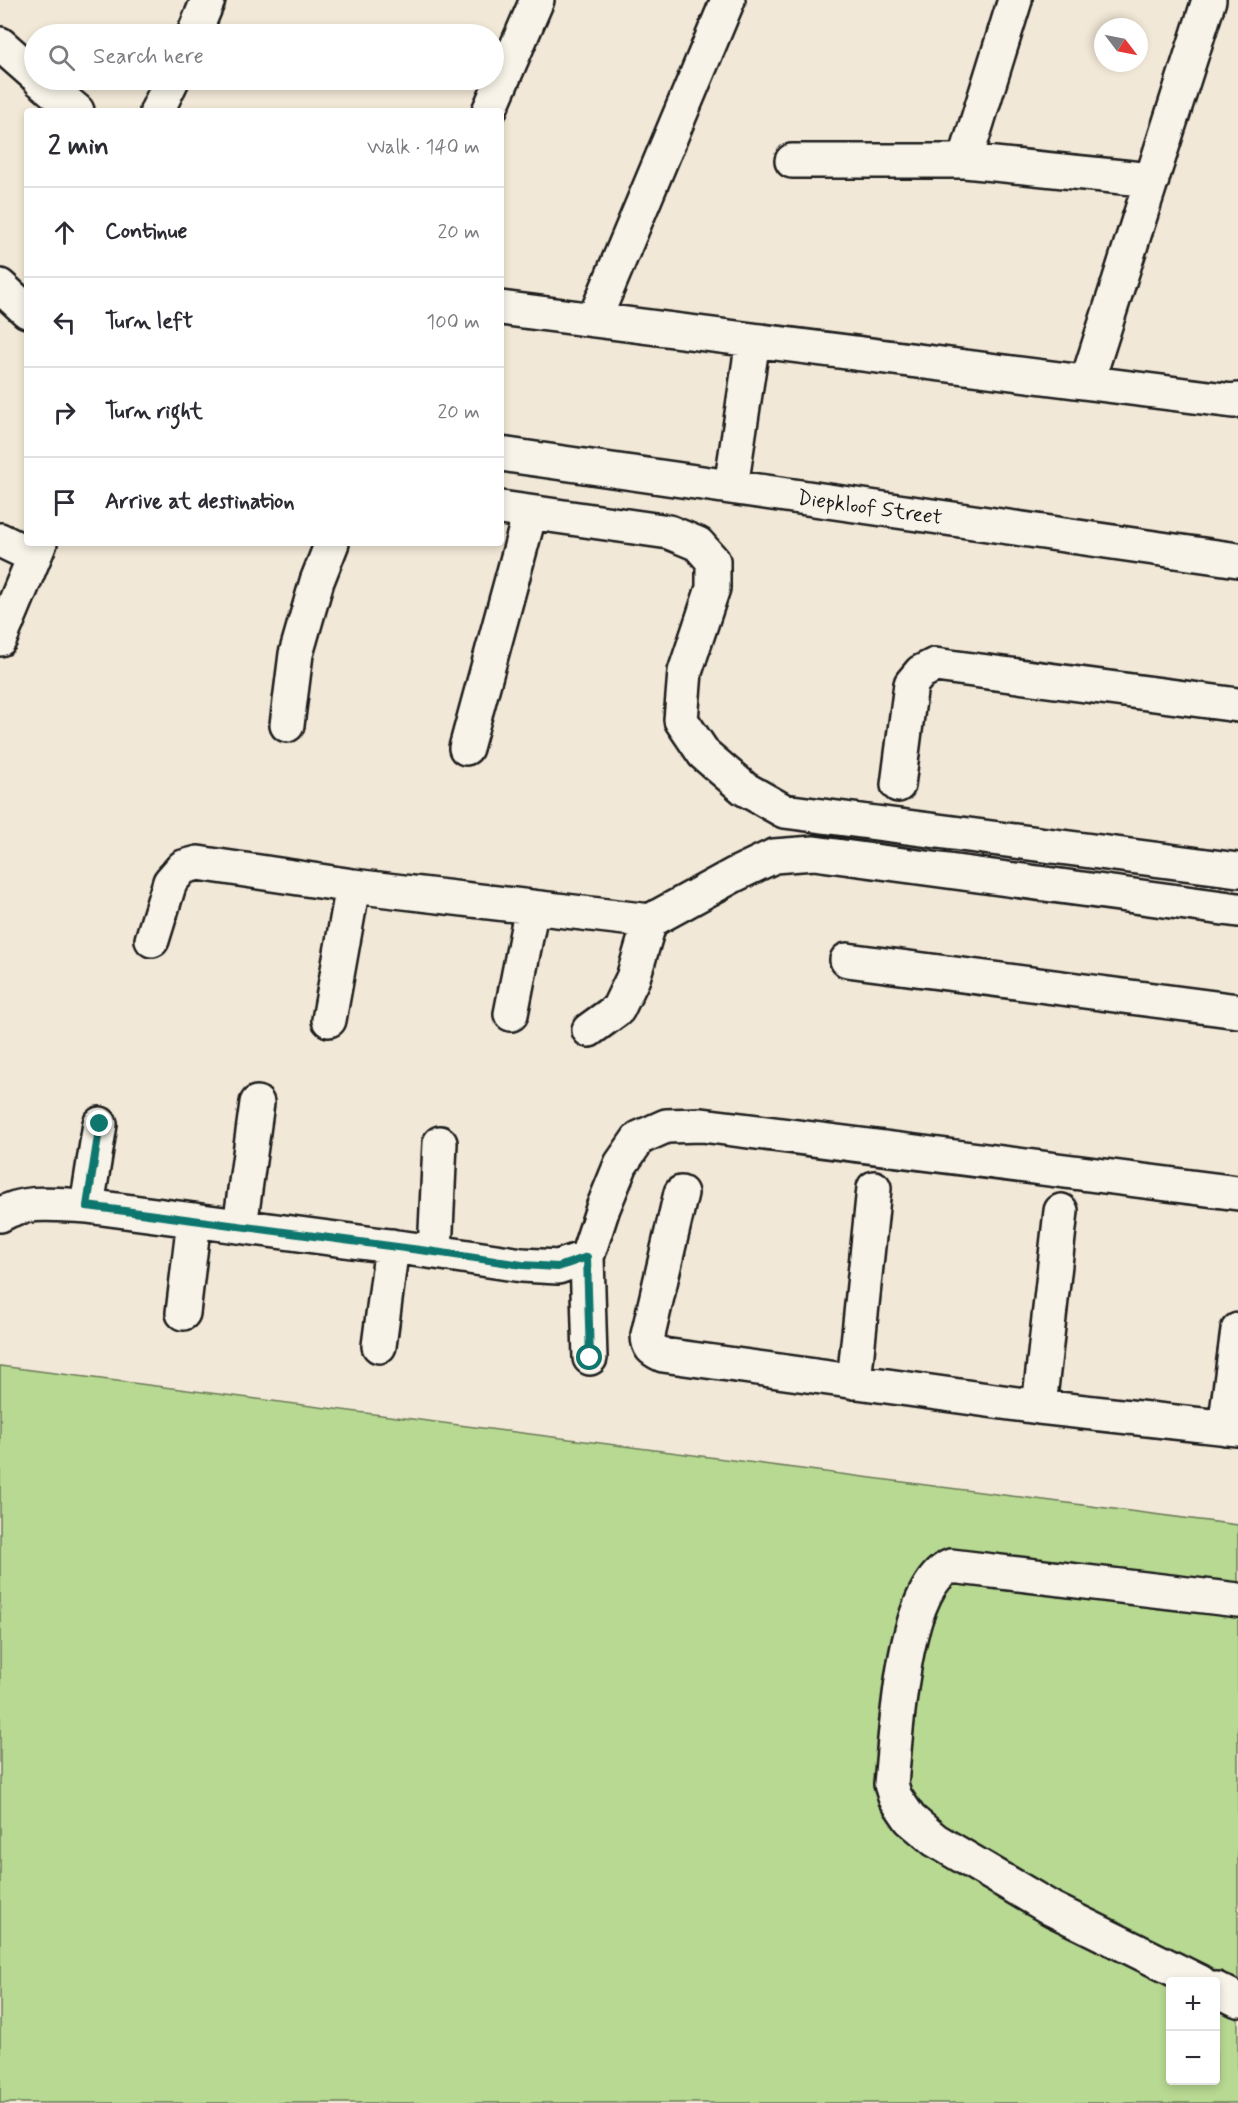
<!DOCTYPE html>
<meta charset="utf-8">
<style>
:root{--surface:#fff;--page:#f7f7f7;--text:#2b2b33;--muted:#7c7c81;--line:#e1e1e2}
body{margin:0;font-family:Mynerve,sans-serif;background:var(--page);color:var(--text)}
.controls{position:absolute;right:18px;bottom:18px;display:grid;overflow:hidden;border-radius:6px;box-shadow:0 3px 9px #0003}
.controls button{width:54px;height:54px;display:grid;place-items:center;padding:0;border:0;border-bottom:2px solid var(--line);background:var(--surface);color:var(--text);font:30px sans-serif}
.compass{position:absolute;left:1094px;top:18px;width:54px;height:54px;border-radius:50%;background:var(--surface);box-shadow:0 3px 9px #0003;rotate:122deg}
.stop{position:absolute;width:18px;height:18px;margin:-14px;border:4px solid #0f766e;border-radius:50%;background:#fff}
.stop.end{background:#0f766e;border-color:#fff;box-shadow:0 2px 6px #0008}
.list{margin:0;padding:0;list-style:none}
h2{display:flex;justify-content:space-between;align-items:center;height:78px;margin:0;padding:0 24px;font-size:26px}
h2 small{font-size:20px;font-weight:400;color:var(--muted)}
.list li{display:grid;grid-template-columns:39px 1fr auto;gap:18px;align-items:center;box-sizing:border-box;height:90px;padding:0 24px;border-top:2px solid var(--line)}
.list b{display:block;font-size:22px;white-space:nowrap}
.list em{font-size:20px;font-style:normal;color:var(--muted)}
.icon{flex:none;width:33px;height:33px;fill:none;stroke:currentColor;stroke-width:2;stroke-linecap:round;stroke-linejoin:round}
.map{position:relative;flex:none;width:1238px;height:2103px;overflow:hidden}
.search{position:absolute;background:var(--surface);box-shadow:0 3px 9px #0003;left:24px;top:24px;width:480px;height:66px;display:flex;align-items:center;gap:15px;box-sizing:border-box;padding:0 21px;border-radius:33px;color:var(--muted);font-size:22px}
.panel{position:absolute;background:var(--surface);box-shadow:0 3px 9px #0003;left:24px;top:108px;width:480px;height:438px;border-radius:6px}
.map>svg:first-child{display:block}
</style>
<div class="map">
<svg width="1238" height="2103" viewBox="0 0 1238 2103">
<rect width="100%" height="100%" fill="#f2e8d7"/>
<filter id="ink" filterUnits="userSpaceOnUse"><feTurbulence type="fractalNoise" baseFrequency=".0167" numOctaves="2"/><feDisplacementMap in="SourceGraphic" scale="12" xChannelSelector="R" yChannelSelector="G"/><feConvolveMatrix kernelMatrix="1 2 1 2 8 2 1 2 1" color-interpolation-filters="sRGB"/></filter>
<g filter="url(#ink)">
<path fill="#b7d992" stroke="#6a7a57" stroke-width="1.5" fill-rule="evenodd" d="M0,1366L1238,1525V2103H0ZM1170,1982H1216V2080H1170Z"/>
<g fill="none" stroke-linecap="round" stroke-linejoin="round">
<defs>
<path id="minor" d="M194,34L208,0
M0,44L34,74
M40,80L77,111
M157,111L172,80
M489,111L537,0
M792,161H965L1152,180
M965,161L1015,0
M0,286L27,311
M501,308L1233,401L1238,400
M594,320L728,0
M1087,382L1209,0
M501,454L1238,560
M731,487L753,340
M501,508L669,532L698,544L713,561V588L685,672L681,720L704,754L745,789L784,811L1238,870
M0,540L33,556
M0,639L40,543
M287,725L296,654L317,581L332,543
M466,748L530,513
M898,785L911,684L921,672L935,665L1238,705
M152,940L170,882L183,867L198,863L353,886L650,921
M847,960L1238,1011
M511,1014L532,907
M329,1020L353,886
M589,1030L618,1009L633,978L650,921L734,875L774,856L814,853L1238,910
M681,1193L648,1335C648,1347 652,1350 663,1355L1039,1407L1238,1429
M87,1206L100,1124
M0,1215C26,1199 58,1205 87,1206L435,1252L522,1265L558,1267L587,1257L603,1208L621,1164L639,1138L666,1126L702,1125L1238,1193
M240,1226L257,1103
M435,1252L440,1143
M587,1257L590,1358
M183,1313L194,1220
M379,1346L392,1246
M854,1382L874,1188
M1039,1407L1061,1211
M1225,1428L1238,1330
M1200,1982L1052,1909L935,1840L910,1819L895,1797L891,1784C896,1736 902,1586 951,1566L1238,1600
M1216,1989L1238,2000"/>
</defs>
<use href="#minor" stroke="#1c1c1c" stroke-width="38"/>
<use href="#minor" stroke="#f7f3e8" stroke-width="33"/>
</g>
</g>
<g fill="none" stroke-linecap="round" stroke-linejoin="round" filter="url(#ink)">
<path stroke="#0f766e" stroke-width="8" d="M100,1124L87,1206L435,1252L522,1265L558,1267L587,1257L590,1358"/>
</g>
<g text-anchor="middle" stroke-width="4.5" stroke-linejoin="round" paint-order="stroke">
<g font-size="21" fill="#1c1c1c" stroke="#f7f3e8">
<text transform="translate(870 507) rotate(8)" y="7">Diepkloof Street</text>
</g>
</g>
</svg>
<div class="controls">
<button>+</button>
<button>−</button>
</div>
<svg class="compass" viewBox="-18 -18 36 36"><path d="M0-13l5 13h-10z" fill="#e53935"/><path d="M0 13l5-13h-10z" fill="#7c7c81"/></svg>
<div class="stop" style="left:590px;top:1358px"></div>
<div class="stop end" style="left:100px;top:1124px"></div>
<div class="search"><svg class="icon" aria-label="search" viewBox="0 0 24 24"><circle cx="10" cy="10" r="6"/><path d="M15 15l6 6"/></svg>Search here</div>
<section class="panel">
<h2>2 min<small>Walk · 140 m</small></h2>
<ul class="list">
<li><svg class="icon" aria-label="ahead" viewBox="0 0 24 24"><path d="M12 20V5M6 11l6-6 6 6"/></svg><div><b>Continue</b></div><em>20 m</em></li>
<li><svg class="icon" aria-label="left" viewBox="0 0 24 24"><path d="M17 20v-9H6M10 6l-5 5 5 5"/></svg><div><b>Turn left</b></div><em>100 m</em></li>
<li><svg class="icon" aria-label="right" viewBox="0 0 24 24"><path d="M7 20v-9h11M14 6l5 5-5 5"/></svg><div><b>Turn right</b></div><em>20 m</em></li>
<li><svg class="icon" aria-label="arrive" viewBox="0 0 24 24"><path d="M6 21V4h12l-3 4 3 4H6"/></svg><div><b>Arrive at destination</b></div></li>
</ul>
</section>
</div>
